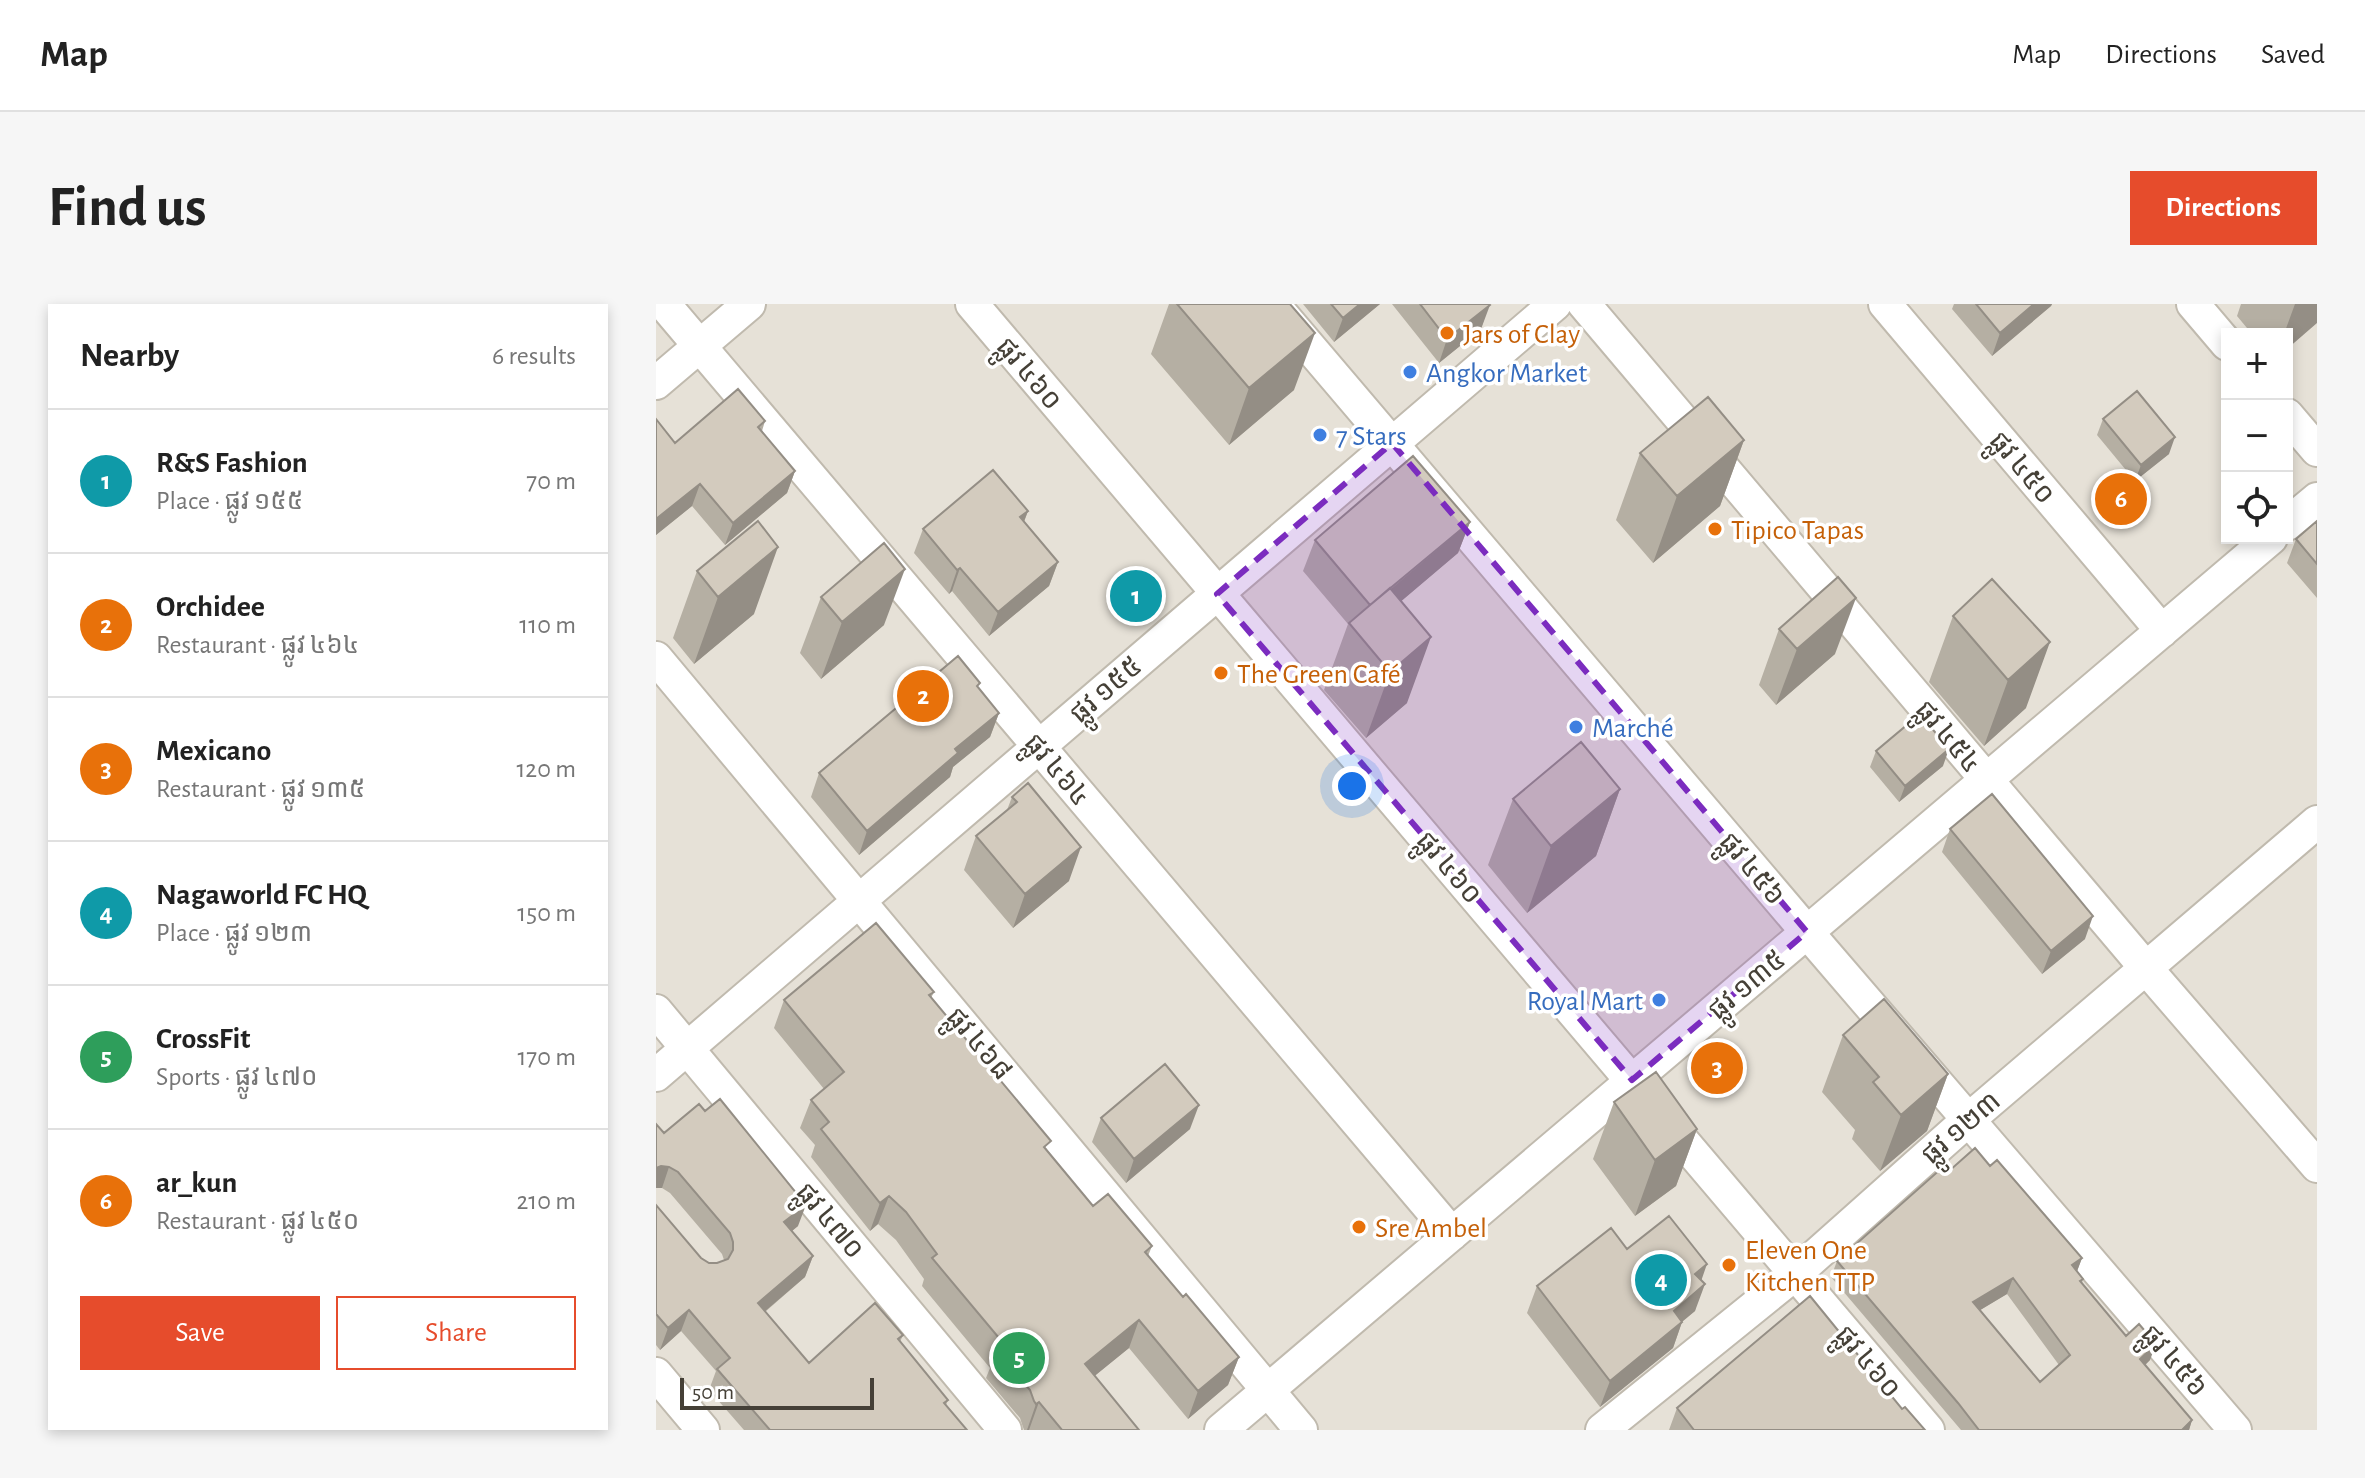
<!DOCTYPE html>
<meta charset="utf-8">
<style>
:root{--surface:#fff;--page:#f6f6f6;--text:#222;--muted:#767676;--line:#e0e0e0;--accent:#e64c2c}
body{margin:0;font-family:"Alegreya Sans","Noto Sans Khmer",sans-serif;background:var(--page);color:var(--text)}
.controls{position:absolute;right:24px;top:24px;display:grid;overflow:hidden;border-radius:0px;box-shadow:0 4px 12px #0003}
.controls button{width:72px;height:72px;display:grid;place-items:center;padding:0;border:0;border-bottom:2px solid var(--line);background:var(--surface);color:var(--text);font:40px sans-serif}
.scale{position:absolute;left:24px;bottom:20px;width:194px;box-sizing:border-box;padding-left:8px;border:4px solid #454037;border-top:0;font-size:22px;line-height:28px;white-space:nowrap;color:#454037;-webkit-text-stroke:6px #fff;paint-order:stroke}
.you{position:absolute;left:696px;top:482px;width:28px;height:28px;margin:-20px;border:6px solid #fff;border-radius:50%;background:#1a73e8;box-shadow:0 0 0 12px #1a73e833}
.badge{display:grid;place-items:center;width:52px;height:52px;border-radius:50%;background:var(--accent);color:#fff;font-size:26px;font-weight:700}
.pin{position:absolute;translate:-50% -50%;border:4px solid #fff;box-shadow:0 2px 8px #0006}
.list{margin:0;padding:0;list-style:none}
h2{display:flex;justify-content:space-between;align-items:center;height:104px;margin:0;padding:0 32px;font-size:34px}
h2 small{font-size:26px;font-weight:400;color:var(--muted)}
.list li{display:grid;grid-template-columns:52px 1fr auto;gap:24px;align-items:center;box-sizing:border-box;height:144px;padding:0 32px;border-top:2px solid var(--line)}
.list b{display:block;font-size:30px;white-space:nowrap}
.list p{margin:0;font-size:26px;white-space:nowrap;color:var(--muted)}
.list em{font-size:26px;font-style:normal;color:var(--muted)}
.actions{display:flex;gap:16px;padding:24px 32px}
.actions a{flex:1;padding:18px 0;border:2px solid var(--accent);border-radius:0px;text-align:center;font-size:28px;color:var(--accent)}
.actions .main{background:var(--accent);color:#fff}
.icon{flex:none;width:44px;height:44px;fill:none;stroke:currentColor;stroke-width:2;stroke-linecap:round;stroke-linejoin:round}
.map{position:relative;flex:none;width:1661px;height:1126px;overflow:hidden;border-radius:0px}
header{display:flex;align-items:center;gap:48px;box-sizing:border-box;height:112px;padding:0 40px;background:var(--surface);border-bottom:2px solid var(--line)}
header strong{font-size:38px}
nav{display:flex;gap:44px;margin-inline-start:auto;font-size:28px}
.intro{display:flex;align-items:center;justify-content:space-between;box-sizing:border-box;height:192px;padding:0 48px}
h1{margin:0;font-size:56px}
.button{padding:20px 36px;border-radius:0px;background:var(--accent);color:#fff;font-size:28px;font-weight:700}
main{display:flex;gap:48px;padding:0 48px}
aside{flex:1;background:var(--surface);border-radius:0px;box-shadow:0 4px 12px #0003}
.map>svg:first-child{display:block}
</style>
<header>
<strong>Map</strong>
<nav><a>Map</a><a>Directions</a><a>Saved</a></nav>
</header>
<div class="intro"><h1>Find us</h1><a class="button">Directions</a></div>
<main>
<aside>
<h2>Nearby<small>6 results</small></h2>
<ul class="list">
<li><span class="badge" style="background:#0f9aa8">1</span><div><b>R&amp;S Fashion</b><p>Place · ផ្លូវ ១៥៥</p></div><em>70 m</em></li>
<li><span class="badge" style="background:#e8710a">2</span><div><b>Orchidee</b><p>Restaurant · ផ្លូវ ៤៦៤</p></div><em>110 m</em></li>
<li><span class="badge" style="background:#e8710a">3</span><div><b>Mexicano</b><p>Restaurant · ផ្លូវ ១៣៥</p></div><em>120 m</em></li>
<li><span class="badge" style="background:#0f9aa8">4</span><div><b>Nagaworld FC HQ</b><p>Place · ផ្លូវ ១២៣</p></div><em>150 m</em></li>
<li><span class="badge" style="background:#2e9e5b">5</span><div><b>CrossFit</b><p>Sports · ផ្លូវ ៤៧០</p></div><em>170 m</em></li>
<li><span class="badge" style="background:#e8710a">6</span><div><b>ar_kun</b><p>Restaurant · ផ្លូវ ៤៥០</p></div><em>210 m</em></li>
</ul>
<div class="actions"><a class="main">Save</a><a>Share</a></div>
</aside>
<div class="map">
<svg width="1661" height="1126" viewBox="0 0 1661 1126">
<rect width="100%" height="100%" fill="#f2efe8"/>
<path fill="#e6e1d7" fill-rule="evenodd" d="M0,0H1661V1126H0ZM1571,30H1631V234H1571Z"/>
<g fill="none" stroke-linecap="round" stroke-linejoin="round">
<defs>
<path id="minor" d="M8,0L796,930
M316,0L1272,1126
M617,0L1151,628L1579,1126
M928,0L1489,663L1661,862
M1229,0L1506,327
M1537,0L1571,40
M0,79L93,0
M1631,111L1661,146
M1631,220L1661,195
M0,354L645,1126
M0,707L349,1126
M0,771L899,0
M0,1070L47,1126
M565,1126L1615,234
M946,1126L1139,970L1312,816L1661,518"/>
</defs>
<use href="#minor" stroke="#c0baae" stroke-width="36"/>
<use href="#minor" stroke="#fff" stroke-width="32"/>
</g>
<path fill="#b5afa3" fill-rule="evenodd" d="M513,0H634L638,86L573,141L495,50Z
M647,0H724L678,38Z
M736,0H833L825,25L783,59Z
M1298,0H1396L1395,2L1336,52L1296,5Z
M1585,0H1661L1631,30H1596L1581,12Z
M0,115L19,139L109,117L106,127L139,167L131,189L69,241L36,202L0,231Z
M1447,115L1513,150L1479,177L1441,131Z
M1088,136L1064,202L997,259L960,216L984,149Z
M372,207L368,218L402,258L393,282L333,332L296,287L293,290L258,249L267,225Z
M1661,217V294L1631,259L1640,235Z
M814,218L802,249L745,297L751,399L710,434L668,386L692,320L647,267L659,236Z
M41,267L98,310L38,360L17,334Z
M1336,275L1370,404L1328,442L1273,378L1297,312Z
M165,293L228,321L165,375L144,349Z
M1123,325L1179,350L1120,401L1103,381Z
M323,384L343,409L334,433L297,463L294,473L203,551L155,493L163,469Z
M1220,447L1287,462L1243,498L1214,463Z
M372,479L413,577L357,624L308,566L320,532L351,506L356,493Z
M964,485L940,552L871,609L832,561L857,495Z
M1294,525L1429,635L1386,670L1286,548Z
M278,688L275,694L392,847L437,902L496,942L492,952L527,993L583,1053L572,1081L532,1115L473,1044L438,1072L483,1126H368L364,1114L330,1074L334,1064L266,982L268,975L240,936L222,920L214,927L155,853L159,841L144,824L155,796L168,785L118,724L128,696Z
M1187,731L1292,770L1271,827L1224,867L1196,835L1199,826L1166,788Z
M958,798L1041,825L1020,882L979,912L937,855Z
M445,814L534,825L470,879L436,838Z
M0,820L8,829L142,922L136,927L157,952L149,973L109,1008L153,1059L247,1031L244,1038L292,1096L290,1101L311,1126H88L53,1086L60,1067L25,1027L4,1046L0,1041V901L45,954L53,959H61L68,956L66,950L14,889L6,884H0Z
M1334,862L1426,954L1421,967L1427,975L1426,979L1470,1032L1494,1056L1489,1061L1536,1116L1533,1126H1305L1175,973L1181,957L1292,868ZM1351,990L1403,1061L1384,1078L1324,1006Z
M971,945L1045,977L1039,1007L1026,1018L1017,1044L944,1103L871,1009L881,982Z
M1021,1104L1269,1126H1013Z"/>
<path fill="#948e85" d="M704,0H724L678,38L687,14Z
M1378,0H1396L1395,2L1336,52L1344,29Z
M1639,0H1661V19L1631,45V30H1628Z
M834,1L825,25L783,59L791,35Z
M659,29L638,86L573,141L593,84Z
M1519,133L1513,150L1479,177L1485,161Z
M1088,136L1064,202L997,259L1021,192Z
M139,167L131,189L69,241L77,219Z
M44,180L36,202L0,231V215Z
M372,207L363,230L364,213Z
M814,218L802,249L703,333L715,302Z
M122,243L98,310L38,360L62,293Z
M402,258L393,282L333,332L342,308Z
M304,264L296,287L293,290L301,266Z
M249,265L228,321L165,375L186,318Z
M1200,294L1179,350L1120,401L1141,345Z
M775,333L751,399L710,434L734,368Z
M1394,338L1370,404L1328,442L1352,376Z
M343,409L334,433L297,463L294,473L203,551L211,527L299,445Z
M1293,445L1287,462L1243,498L1249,482Z
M964,485L940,552L871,609L895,542Z
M425,543L413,577L357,624L369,590Z
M1437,612L1429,635L1386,670L1395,647Z
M1292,770L1271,827L1224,867L1245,811Z
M543,801L534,825L470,879L478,855Z
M1041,825L1020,882L979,912L999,856Z
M5,862L13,863L6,884H0V864Z
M233,892L222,920L214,927L224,899Z
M150,901L142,922L120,940L128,918Z
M157,952L149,973L94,1020L102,999Z
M1426,954L1420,970L1416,961Z
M1051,960L1042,986L1039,970Z
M1357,974L1351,990L1311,1014L1317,998Z
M1049,980L1039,1007L1022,1021L1026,1018L1017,1044L944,1103L954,1077L1018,1007Z
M33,1006L25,1027L4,1046L12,1024Z
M483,1016L473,1044L419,1088L429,1060Z
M1500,1040L1494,1056L1478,1072L1484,1055Z
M583,1053L572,1081L532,1115L542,1087Z
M383,1098L373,1126H371L380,1100Z
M1536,1116L1533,1126H1526Z"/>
<path fill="#d3cbbe" stroke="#948e85" stroke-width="2" fill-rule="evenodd" d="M521,0H634L659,29L593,84Z
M675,0H704L687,14Z
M764,0H833L834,1L791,35Z
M1320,0H1378L1344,29Z
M82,85L109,117L102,123L139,167L77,219L44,180L0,215V115L19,139Z
M1481,87L1519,133L1485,161L1447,115Z
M1052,93L1088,136L1021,192L984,149Z
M757,152L814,218L714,301L659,236Z
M337,166L372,207L364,213L402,258L342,308L304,264L301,266L267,225Z
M102,217L122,243L62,293L41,267Z
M1661,217V260L1640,235Z
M228,239L249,265L186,318L165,293Z
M1182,273L1200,294L1141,345L1123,325Z
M1336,275L1394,338L1352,376L1297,312Z
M734,284L775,333L734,368L693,319Z
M302,352L324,379L321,382L343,409L299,445L302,449L211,527L163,469Z
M1264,410L1293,445L1249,482L1220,447Z
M925,438L964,485L895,542L857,495Z
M372,479L425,543L369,590L320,532L361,498L356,493Z
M1336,490L1437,612L1395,647L1294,525Z
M220,619L278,688L273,691L395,837L388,843L437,902L452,890L496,942L489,948L527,993L530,990L583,1053L542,1087L483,1016L429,1060L483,1126H406L383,1098L380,1100L378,1097L374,1086L341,1046L348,1040L276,954L281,950L250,908L233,892L224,899L165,825L173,818L155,796L188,768L128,696Z
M1228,695L1292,770L1245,811L1217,778L1223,773L1187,731Z
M509,760L543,801L478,855L445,814Z
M1000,768L1041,825L999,856L958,798Z
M64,795L150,901L128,918L157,952L102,999L153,1059L219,999L247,1031L242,1035L292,1096L288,1099L311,1126H114L61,1065L74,1054L33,1006L12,1024L0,1010V901L45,954L53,959H61L72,955L77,946V938L74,929L22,868L13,863L5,862L0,864V820L8,829L43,800L49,807Z
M1319,844L1334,862L1341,856L1426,954L1416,961L1427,975L1424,977L1470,1032L1483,1020L1500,1040L1484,1055L1536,1116L1526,1126H1323L1302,1099L1181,957L1287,863L1292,868ZM1357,974L1414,1051L1384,1078L1317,998Z
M1013,912L1051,960L1039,970L1049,980L1018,1007L1026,1018L954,1077L881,982L955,924L971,945Z
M1154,992L1246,1105L1249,1103L1269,1126H1038L1021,1104Z"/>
<path fill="#7b2cbf" fill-opacity="0.2" stroke="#7b2cbf" stroke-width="6" stroke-dasharray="16 10" stroke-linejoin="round" d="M736,139L1151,628L976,776L561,290Z"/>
<g fill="#e8710a" stroke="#fff" stroke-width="3">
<circle cx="791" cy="29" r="8"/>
<circle cx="1059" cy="225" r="8"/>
<circle cx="565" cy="369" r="8"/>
<circle cx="703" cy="923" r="8"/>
<circle cx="1073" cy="961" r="8"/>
</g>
<g fill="#3f7fe0" stroke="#fff" stroke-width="3">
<circle cx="754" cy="68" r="8"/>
<circle cx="664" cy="131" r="8"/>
<circle cx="920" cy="423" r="8"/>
<circle cx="1003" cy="696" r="8"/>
</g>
<g text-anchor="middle" stroke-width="7" stroke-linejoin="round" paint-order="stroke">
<g font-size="28" fill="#c56008" stroke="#fff" text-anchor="start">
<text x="807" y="39">Jars of Clay</text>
<text x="1075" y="235">Tipico Tapas</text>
<text x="581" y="379">The Green Café</text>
<text x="719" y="933">Sre Ambel</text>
<text x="1089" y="955">Eleven One<tspan x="1089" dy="32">Kitchen TTP</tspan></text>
</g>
<g font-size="28" fill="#366cbe" stroke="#fff" text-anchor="start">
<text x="770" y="78">Angkor Market</text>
<text x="680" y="141">7 Stars</text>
<text x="936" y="433">Marché</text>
<text x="987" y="706" text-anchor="end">Royal Mart</text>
</g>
<g font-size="28" fill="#454037" stroke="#fff">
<text transform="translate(374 69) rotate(50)" y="10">ផ្លូវ ៤៦០</text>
<text transform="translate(1367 163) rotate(50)" y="10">ផ្លូវ ៤៥០</text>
<text transform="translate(449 385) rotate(-41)" y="10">ផ្លូវ ១៥៥</text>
<text transform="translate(1293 432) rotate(50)" y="10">ផ្លូវ ៤៥៤</text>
<text transform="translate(402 465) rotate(50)" y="10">ផ្លូវ ៤៦៤</text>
<text transform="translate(794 563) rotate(50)" y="10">ផ្លូវ ៤៦០</text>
<text transform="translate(1097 564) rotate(50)" y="10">ផ្លូវ ៤៥៦</text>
<text transform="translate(1090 680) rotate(-40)" y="10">ផ្លូវ ១៣៥</text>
<text transform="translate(324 739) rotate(50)" y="10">ផ្លូវ ៤៦៨</text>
<text transform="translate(1304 823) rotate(-41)" y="10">ផ្លូវ ១២៣</text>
<text transform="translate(175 916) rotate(50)" y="10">ផ្លូវ ៤៧០</text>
<text transform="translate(1519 1056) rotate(49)" y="10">ផ្លូវ ៤៥៦</text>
<text transform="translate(1213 1057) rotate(50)" y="10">ផ្លូវ ៤៦០</text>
</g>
</g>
</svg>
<div class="controls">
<button>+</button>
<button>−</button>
<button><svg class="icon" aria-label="locate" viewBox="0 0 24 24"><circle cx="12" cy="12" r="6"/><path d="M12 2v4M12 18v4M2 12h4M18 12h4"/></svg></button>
</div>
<div class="scale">50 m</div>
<div class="you"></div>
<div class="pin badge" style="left:480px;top:292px;background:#0f9aa8">1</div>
<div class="pin badge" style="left:267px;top:392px;background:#e8710a">2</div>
<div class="pin badge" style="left:1061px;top:764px;background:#e8710a">3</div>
<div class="pin badge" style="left:1005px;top:976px;background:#0f9aa8">4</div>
<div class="pin badge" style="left:363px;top:1054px;background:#2e9e5b">5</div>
<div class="pin badge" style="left:1465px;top:195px;background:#e8710a">6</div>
</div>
</main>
